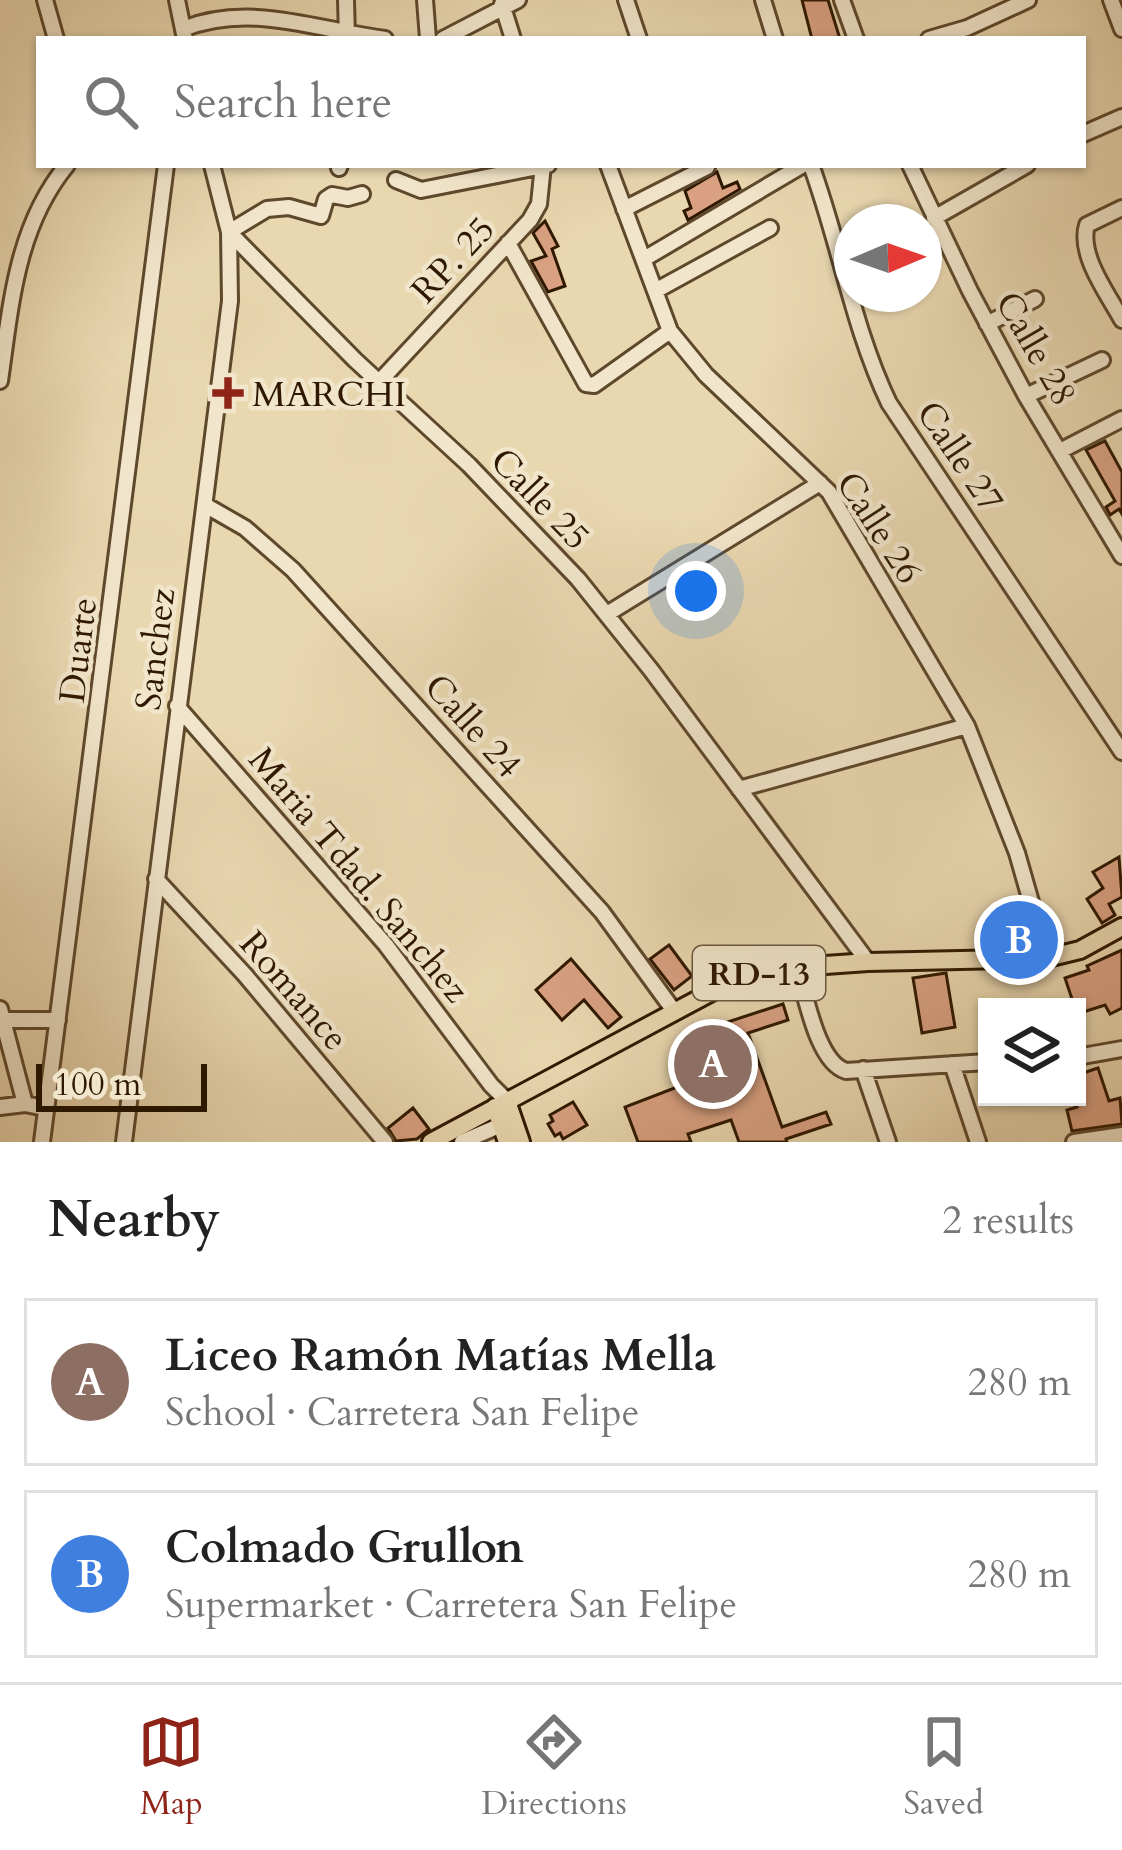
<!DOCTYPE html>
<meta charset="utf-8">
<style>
:root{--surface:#fff;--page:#f6f6f6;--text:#222;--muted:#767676;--line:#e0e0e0;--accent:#8f2418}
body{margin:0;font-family:Cardo,serif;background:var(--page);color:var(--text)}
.controls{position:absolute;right:36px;bottom:36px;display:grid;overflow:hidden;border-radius:0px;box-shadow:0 3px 9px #0004}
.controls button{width:108px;height:108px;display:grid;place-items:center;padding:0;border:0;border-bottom:3px solid var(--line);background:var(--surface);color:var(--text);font:60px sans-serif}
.compass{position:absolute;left:834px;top:204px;width:108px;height:108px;border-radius:50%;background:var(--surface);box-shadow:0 3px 9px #0004;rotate:88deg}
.scale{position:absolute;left:36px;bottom:30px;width:171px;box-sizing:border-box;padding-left:12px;border:6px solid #2f1800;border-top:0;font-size:33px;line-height:42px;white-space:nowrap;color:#2f1800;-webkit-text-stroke:9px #f1e5cb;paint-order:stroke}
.you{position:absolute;left:696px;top:591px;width:42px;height:42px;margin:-30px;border:9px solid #fff;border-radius:50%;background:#1a73e8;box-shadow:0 0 0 18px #1a73e833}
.badge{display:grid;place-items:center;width:78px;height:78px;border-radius:50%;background:var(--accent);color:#fff;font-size:39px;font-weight:700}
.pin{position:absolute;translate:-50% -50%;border:6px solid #fff;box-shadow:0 3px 12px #0006}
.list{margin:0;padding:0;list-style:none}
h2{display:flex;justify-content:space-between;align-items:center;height:156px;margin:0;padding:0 48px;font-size:51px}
h2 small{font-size:39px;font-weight:400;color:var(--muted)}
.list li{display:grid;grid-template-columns:78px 1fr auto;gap:36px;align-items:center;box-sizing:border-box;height:168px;margin:0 24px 24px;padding:0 24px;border:3px solid var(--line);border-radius:0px}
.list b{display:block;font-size:45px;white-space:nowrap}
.list p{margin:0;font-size:39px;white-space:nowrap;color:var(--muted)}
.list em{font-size:39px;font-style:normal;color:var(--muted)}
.icon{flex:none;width:66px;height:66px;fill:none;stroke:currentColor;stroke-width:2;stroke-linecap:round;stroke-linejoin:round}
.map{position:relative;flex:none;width:1122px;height:1142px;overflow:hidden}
.search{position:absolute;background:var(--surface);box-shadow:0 3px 9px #0004;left:36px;right:36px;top:36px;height:132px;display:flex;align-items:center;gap:30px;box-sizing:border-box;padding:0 42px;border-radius:0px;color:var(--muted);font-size:45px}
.sheet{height:540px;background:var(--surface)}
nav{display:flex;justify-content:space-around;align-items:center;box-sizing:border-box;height:168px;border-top:3px solid var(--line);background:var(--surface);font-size:33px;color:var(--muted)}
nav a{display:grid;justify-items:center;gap:6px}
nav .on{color:var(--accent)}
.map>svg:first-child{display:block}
</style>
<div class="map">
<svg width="1122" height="1142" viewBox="0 0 1122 1142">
<rect width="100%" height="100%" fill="#e9d7af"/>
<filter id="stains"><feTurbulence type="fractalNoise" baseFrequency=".00167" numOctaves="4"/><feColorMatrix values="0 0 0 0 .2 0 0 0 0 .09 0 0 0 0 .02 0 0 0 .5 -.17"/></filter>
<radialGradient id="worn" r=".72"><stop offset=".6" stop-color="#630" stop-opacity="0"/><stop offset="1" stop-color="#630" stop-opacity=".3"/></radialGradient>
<path fill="#d9a182" stroke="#2f1800" stroke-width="3" d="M802,0H828L840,39H812Z
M717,172L723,188L737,182L740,189L688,220L684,211L691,208L685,191Z
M545,221L558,246L552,249L565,286L548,292L531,261L546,256L533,233Z
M1105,441L1122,472V514L1119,509L1110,515L1106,507L1115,501L1086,450Z
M1119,857L1122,897L1109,904L1115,915L1102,923L1087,899L1103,888L1093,872Z
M669,945L692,976L674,990L650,959Z
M1122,950V1008L1110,1014L1105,1005L1077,1014L1065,978L1089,970L1087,966Z
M571,959L621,1017L608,1028L584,1000L562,1020L536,990Z
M946,973L955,1027L922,1033L913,978Z
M783,1004L788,1020L748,1033L782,1127L826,1112L831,1124L786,1139L787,1142H739L731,1120L688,1134L691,1142H638L625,1107L685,1084L674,1052L704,1042L700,1031Z
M1098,1068L1109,1101L1120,1098L1122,1124L1072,1131L1067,1110L1077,1107L1074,1097H1077V1075Z
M573,1102L587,1125L563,1139L560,1133L555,1136L548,1124L553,1121L550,1115Z
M413,1108L429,1129L417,1139L396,1141L388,1128Z"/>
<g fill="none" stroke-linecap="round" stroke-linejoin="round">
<defs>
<path id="minor" d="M45,0L56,39
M177,0L185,39
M346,0L347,37
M425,0L428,39
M626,0L639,39
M763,0L775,39
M842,0L856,39
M1111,0L1122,29
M502,4L513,39
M183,29C250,2 317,30 385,39
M443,39L518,0
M929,39L967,28L1028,0
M1083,134L1122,117
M608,165L670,331L706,375L829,492L967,726L1017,853L1047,958
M811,165C840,244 853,328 889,403L1122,752
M910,165L970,291L1026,396L1122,556
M339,168L340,165
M396,180L421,190L548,165
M362,194L348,198L332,195L326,199L321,216L289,207L267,209L229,232L355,360L469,465L578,579L651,670L868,962
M624,209L707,167
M934,218L1027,165
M508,243L586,384L594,385L670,331
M644,259L803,165
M657,290L770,228
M1122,320C1108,294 1078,255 1087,225L1122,208
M987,324L1035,299
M0,381C11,305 16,227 67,165
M379,382L530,220L539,204L543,165
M1026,396L1102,360
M1062,450L1122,419
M205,505L245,528L293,570L602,912L674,1011
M607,614L820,483
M177,706L386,945L491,1085L507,1101
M739,789L967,726
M156,879L245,975L385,1142
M797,967C806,996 817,1062 846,1071L987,1062
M0,1009L25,1104L45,1108
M4,1020H58
M1077,1057L1122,1049
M952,1064L978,1142
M863,1069L888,1142
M0,1107L25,1104
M42,1142L166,165
M124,1142L230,301L229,232L212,165
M462,1142L501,1125L507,1126
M1074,1142L1122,1135"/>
<path id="major" d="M507,1101L521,1142
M495,1107L507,1142
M431,1142L736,979L797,967L868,962L1047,958L1080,950L1122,927"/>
</defs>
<use href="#minor" stroke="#5e482c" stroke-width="20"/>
<use href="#major" stroke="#2f1800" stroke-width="22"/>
<use href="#minor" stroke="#f1e5cb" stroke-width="14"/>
<use href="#major" stroke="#e9d7af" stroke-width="16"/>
</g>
<path fill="#8f2418" stroke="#f1e5cb" stroke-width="4.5" d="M222 375h12v12h12v12h-12v12h-12v-12h-12v-12h12z"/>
<g text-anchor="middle" stroke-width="9" stroke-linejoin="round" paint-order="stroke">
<rect fill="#f1e5cb" stroke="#69563d" stroke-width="3" x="693" y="946" width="132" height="54" rx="9"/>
<g font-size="33" font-weight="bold" fill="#2f1800">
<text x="759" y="985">RD-13</text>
</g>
<g font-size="36" fill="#2f1800" stroke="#f1e5cb">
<text transform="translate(452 259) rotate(-47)" y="13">RP. 25</text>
<text transform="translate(1037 348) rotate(60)" y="13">Calle 28</text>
<text transform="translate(961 456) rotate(56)" y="13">Calle 27</text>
<text transform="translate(541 498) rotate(46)" y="13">Calle 25</text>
<text transform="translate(880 527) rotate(57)" y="13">Calle 26</text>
<text transform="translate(154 649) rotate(-83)" y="13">Sanchez</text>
<text transform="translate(77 650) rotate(-83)" y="13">Duarte</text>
<text transform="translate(474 725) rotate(48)" y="13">Calle 24</text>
<text transform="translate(360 874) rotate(50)" y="13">Maria Tdad. Sanchez</text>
<text transform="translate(295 990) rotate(49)" y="13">Romance</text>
</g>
<g font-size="36" fill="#2f1800" stroke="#f1e5cb" text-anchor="start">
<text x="252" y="406">MARCHI</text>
</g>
</g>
<rect width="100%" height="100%" filter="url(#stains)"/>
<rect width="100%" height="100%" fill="url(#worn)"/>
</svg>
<div class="controls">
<button><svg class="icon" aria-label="layers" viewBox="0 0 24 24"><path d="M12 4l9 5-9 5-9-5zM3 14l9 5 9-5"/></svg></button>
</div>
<svg class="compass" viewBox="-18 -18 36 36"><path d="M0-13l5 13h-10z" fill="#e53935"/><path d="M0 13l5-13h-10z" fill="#767676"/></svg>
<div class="scale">100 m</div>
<div class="you"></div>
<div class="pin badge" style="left:713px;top:1064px;background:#8d6e63">A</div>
<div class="pin badge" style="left:1019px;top:940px;background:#3f7fe0">B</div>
<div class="search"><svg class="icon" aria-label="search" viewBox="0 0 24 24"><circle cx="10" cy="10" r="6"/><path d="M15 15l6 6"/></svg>Search here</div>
</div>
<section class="sheet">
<h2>Nearby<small>2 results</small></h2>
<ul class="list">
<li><span class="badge" style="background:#8d6e63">A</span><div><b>Liceo Ramón Matías Mella</b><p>School · Carretera San Felipe</p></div><em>280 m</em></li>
<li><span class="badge" style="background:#3f7fe0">B</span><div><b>Colmado Grullon</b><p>Supermarket · Carretera San Felipe</p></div><em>280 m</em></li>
</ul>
</section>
<nav>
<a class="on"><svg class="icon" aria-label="map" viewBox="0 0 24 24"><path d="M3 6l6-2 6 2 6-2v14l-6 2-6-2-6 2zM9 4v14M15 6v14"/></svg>Map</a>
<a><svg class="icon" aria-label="directions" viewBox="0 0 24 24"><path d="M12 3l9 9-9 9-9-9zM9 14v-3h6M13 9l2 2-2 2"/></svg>Directions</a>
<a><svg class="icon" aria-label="saved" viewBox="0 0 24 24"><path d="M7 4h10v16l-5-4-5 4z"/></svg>Saved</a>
</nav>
